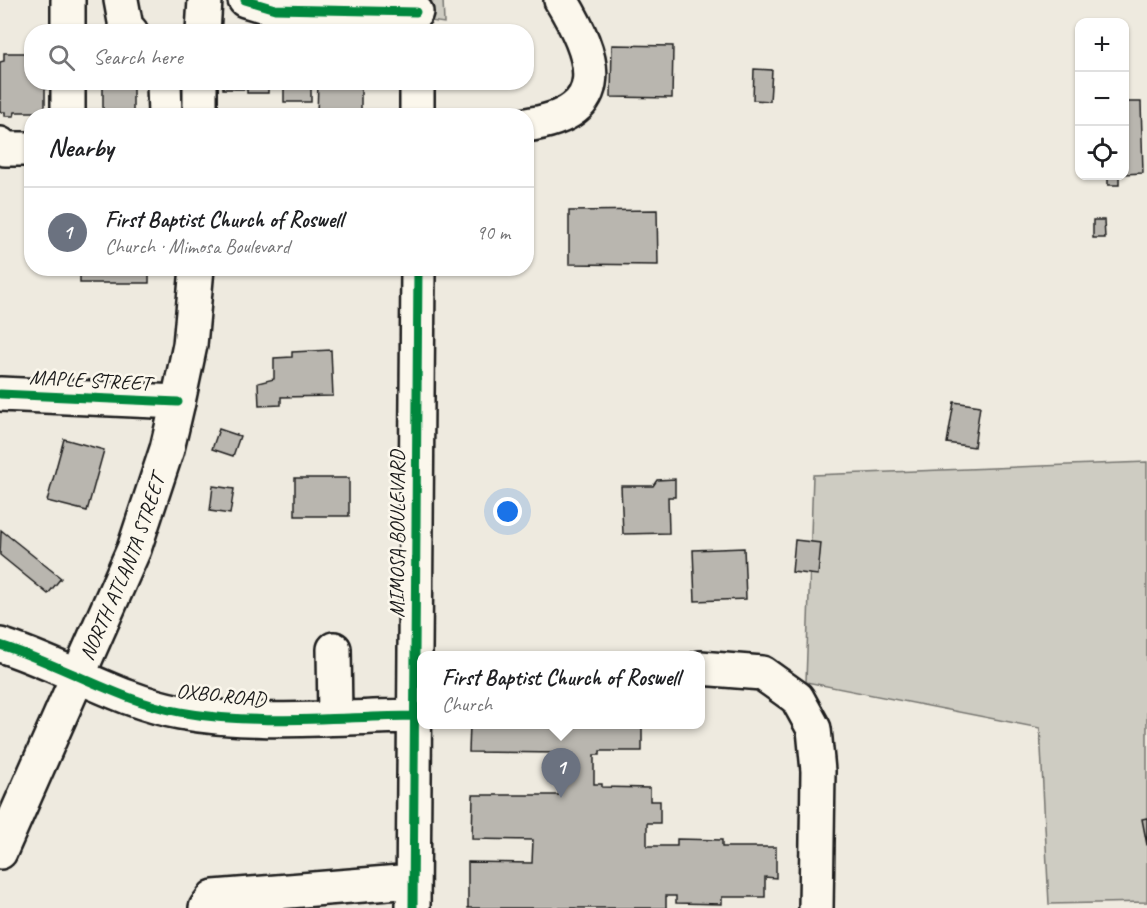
<!DOCTYPE html>
<meta charset="utf-8">
<style>
:root{--surface:#fff;--page:#f6f6f6;--text:#202124;--muted:#757577;--line:#e0e0e0;--accent:#1c1c1c}
body{margin:0;font-family:Caveat,sans-serif;background:var(--page);color:var(--text)}
.controls{position:absolute;right:18px;top:18px;display:grid;overflow:hidden;border-radius:12px;box-shadow:0 2px 4px #0004}
.controls button{width:54px;height:54px;display:grid;place-items:center;padding:0;border:0;border-bottom:2px solid var(--line);background:var(--surface);color:var(--text);font:30px sans-serif}
.you{position:absolute;left:508px;top:512px;width:21px;height:21px;margin:-15px;border:4px solid #fff;border-radius:50%;background:#1a73e8;box-shadow:0 0 0 9px #1a73e833}
.badge{display:grid;place-items:center;width:39px;height:39px;border-radius:50%;background:var(--accent);color:#fff;font-size:20px;font-weight:700}
.pin{position:absolute;translate:-50% -50px;filter:drop-shadow(0 2px 3px #0008)}
.pin::after{content:'';position:absolute;top:32px;width:21px;height:18px;background:inherit;clip-path:polygon(0 0,100% 0,50% 100%)}
.popup{position:absolute;left:417px;top:651px;width:288px;height:78px;box-sizing:border-box;display:grid;place-content:center;border-radius:12px;background:var(--surface);filter:drop-shadow(0 2px 4px #0005);font-size:20px;white-space:nowrap;color:var(--muted)}
.popup b{font-size:22px;color:var(--text)}
.popup::after{content:'';position:absolute;left:50%;top:100%;margin-left:-12px;border:12px solid transparent;border-top-color:var(--surface)}
.list{margin:0;padding:0;list-style:none}
h2{display:flex;justify-content:space-between;align-items:center;height:78px;margin:0;padding:0 24px;font-size:26px}
h2 small{font-size:20px;font-weight:400;color:var(--muted)}
.list li{display:grid;grid-template-columns:39px 1fr auto;gap:18px;align-items:center;box-sizing:border-box;height:90px;padding:0 24px;border-top:2px solid var(--line)}
.list b{display:block;font-size:22px;white-space:nowrap}
.list p{margin:0;font-size:20px;white-space:nowrap;color:var(--muted)}
.list em{font-size:20px;font-style:normal;color:var(--muted)}
.icon{flex:none;width:33px;height:33px;fill:none;stroke:currentColor;stroke-width:2;stroke-linecap:round;stroke-linejoin:round}
.map{position:relative;flex:none;width:1147px;height:908px;overflow:hidden}
.search{position:absolute;background:var(--surface);box-shadow:0 2px 4px #0004;left:24px;top:24px;width:510px;height:66px;display:flex;align-items:center;gap:15px;box-sizing:border-box;padding:0 21px;border-radius:24px;color:var(--muted);font-size:22px}
.panel{position:absolute;background:var(--surface);box-shadow:0 2px 4px #0004;left:24px;top:108px;width:510px;height:168px;border-radius:24px}
.map>svg:first-child{display:block}
</style>
<div class="map">
<svg width="1147" height="908" viewBox="0 0 1147 908">
<rect width="100%" height="100%" fill="#eeeadf"/>
<filter id="ink" filterUnits="userSpaceOnUse"><feTurbulence type="fractalNoise" baseFrequency=".0167" numOctaves="2"/><feDisplacementMap in="SourceGraphic" scale="12" xChannelSelector="R" yChannelSelector="G"/><feConvolveMatrix kernelMatrix="1 2 1 2 8 2 1 2 1" color-interpolation-filters="sRGB"/></filter>
<g filter="url(#ink)">
<path fill="#ceccc2" stroke="#75746f" stroke-width="1.5" d="M282,0H443L444,23Z
M1147,462V902L1049,904L1040,728L806,682L813,475Z"/>
<path fill="#b9b6af" stroke="#1c1c1c" stroke-width="1.5" d="M612,45L673,46L672,98L611,97Z
M4,53H32V82H57V88L45,89V112H15L14,116H5V112H0V62L4,61Z
M754,69L772,70L770,101L753,100Z
M103,82H133V116H103Z
M223,82H246V89H223Z
M247,82H268V93H247Z
M284,82H311V102H284Z
M318,82H361V116H317Z
M1124,102H1141L1143,173L1124,174Z
M1085,176H1119V185H1108V177Z
M657,210L658,265L569,264V211Z
M1093,220H1104L1105,238H1093Z
M80,268H149V283H80Z
M333,268L329,274L322,275L315,269L255,270Z
M331,350L333,396L281,397V405L259,406L258,383L274,379V358L292,357V352Z
M954,402L980,406L974,447L947,443Z
M219,429L240,436L233,456L212,449Z
M64,439L104,450L87,511L47,501Z
M295,478H349V516H295Z
M675,479V497H668L669,533L623,534L621,486H653L657,480Z
M213,486L234,489L230,514L210,511Z
M1,530L61,578L48,594L0,555Z
M795,540L821,543L818,575L792,572Z
M744,548L746,599L695,601L693,550Z
M470,724H642V751H600V755H594V784H602V787L650,788V801H660V823H647V846H677V839L722,840V847H776V878L765,877V897H722V904L676,903V896H666V908H468V862L532,863L533,840L472,839L473,795H559V753L469,752Z
M1147,818V845L1142,819Z"/>
<g fill="none" stroke-linecap="round" stroke-linejoin="round">
<defs>
<path id="minor" d="M121,0L126,27L131,32
M245,0L275,9L416,12
M68,32V0
M164,82L165,116
M417,82V116
M68,116V82
M526,125C615,113 595,56 561,0
M0,144L5,149H32
M0,394L178,402
M0,645C59,663 121,702 180,712C256,726 338,717 414,716
M334,649L335,717
M700,668L762,673L797,698L814,729L818,771L816,908
M206,908L214,897L413,881
M413,908L418,268"/>
<g id="highway">
<path d="M203,32L205,0"/>
<path d="M200,116V82"/>
<path id="s1" d="M0,852L134,549L167,449L178,402L190,345L197,268"/>
</g>
</defs>
<use href="#minor" stroke="#1c1c1c" stroke-width="38"/>
<use href="#highway" stroke="#1c1c1c" stroke-width="38"/>
<use href="#minor" stroke="#fbf7ec" stroke-width="33"/>
<use href="#highway" stroke="#fbf7ec" stroke-width="33"/>
<defs>
<path id="cycleway" d="M245,0L275,9L416,12
M0,394L178,402
M0,645C59,663 121,702 180,712C256,726 338,717 414,716
M413,908L418,268"/>
</defs>
<use href="#cycleway" stroke="#fbf7ec" stroke-width="13"/>
<use href="#cycleway" stroke="#00873e" stroke-width="9"/>
</g>
</g>
<g text-anchor="middle" stroke-width="5" stroke-linejoin="round" paint-order="stroke">
<g font-size="21" fill="#1c1c1c" stroke="#fbf7ec">
<text transform="translate(90 380) rotate(3)" y="7">MAPLE STREET</text>
<text transform="translate(397 534) rotate(-90)" y="7">MIMOSA BOULEVARD</text>
<text dy="7" stroke="none"><textPath href="#s1" startOffset="310">NORTH ATLANTA STREET</textPath></text>
<text transform="translate(221 695) rotate(6)" y="7">OXBO ROAD</text>
</g>
</g>
</svg>
<div class="controls">
<button>+</button>
<button>−</button>
<button><svg class="icon" aria-label="locate" viewBox="0 0 24 24"><circle cx="12" cy="12" r="6"/><path d="M12 2v4M12 18v4M2 12h4M18 12h4"/></svg></button>
</div>
<div class="you"></div>
<div class="pin badge" style="left:561px;top:798px;background:#6b7280">1</div>
<div class="popup"><b>First Baptist Church of Roswell</b>Church</div>
<div class="search"><svg class="icon" aria-label="search" viewBox="0 0 24 24"><circle cx="10" cy="10" r="6"/><path d="M15 15l6 6"/></svg>Search here</div>
<section class="panel">
<h2>Nearby<small></small></h2>
<ul class="list">
<li><span class="badge" style="background:#6b7280">1</span><div><b>First Baptist Church of Roswell</b><p>Church · Mimosa Boulevard</p></div><em>90 m</em></li>
</ul>
</section>
</div>
